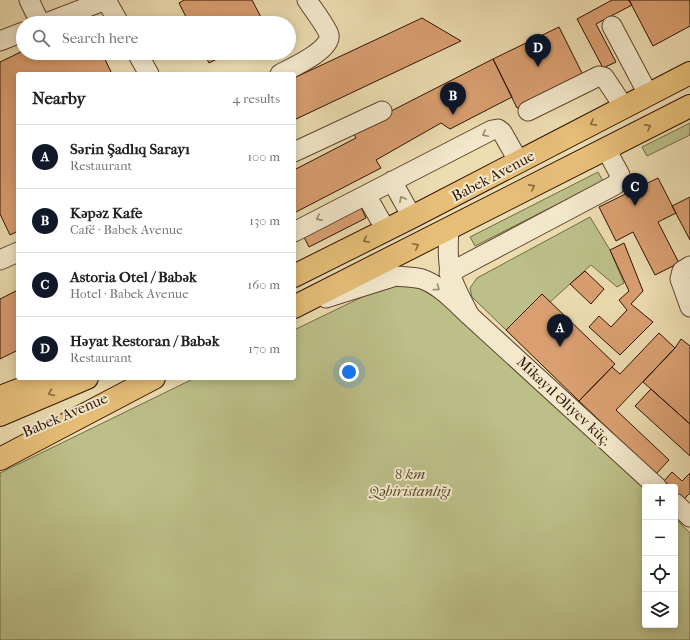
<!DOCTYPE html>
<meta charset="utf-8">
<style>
:root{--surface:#fff;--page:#f6f6f6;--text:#202124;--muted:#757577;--line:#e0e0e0;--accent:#111827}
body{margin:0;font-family:"IM FELL French Canon",serif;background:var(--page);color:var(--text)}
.controls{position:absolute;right:12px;bottom:12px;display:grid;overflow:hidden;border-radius:4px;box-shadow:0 2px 10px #0003}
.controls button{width:36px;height:36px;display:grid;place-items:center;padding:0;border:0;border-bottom:1px solid var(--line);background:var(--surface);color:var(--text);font:20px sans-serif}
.you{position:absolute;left:349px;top:372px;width:14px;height:14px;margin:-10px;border:3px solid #fff;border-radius:50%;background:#1a73e8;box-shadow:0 0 0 6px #1a73e833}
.badge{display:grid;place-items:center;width:26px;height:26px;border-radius:50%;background:var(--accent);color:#fff;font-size:13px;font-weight:700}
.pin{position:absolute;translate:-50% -33px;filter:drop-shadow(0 1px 2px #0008)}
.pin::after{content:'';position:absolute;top:21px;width:14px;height:12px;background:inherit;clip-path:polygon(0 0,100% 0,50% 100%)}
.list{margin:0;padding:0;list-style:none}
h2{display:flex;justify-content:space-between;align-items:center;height:52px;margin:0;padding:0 16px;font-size:17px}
h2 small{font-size:13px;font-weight:400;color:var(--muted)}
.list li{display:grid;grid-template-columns:26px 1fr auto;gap:12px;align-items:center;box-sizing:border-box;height:64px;padding:0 16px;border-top:1px solid var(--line)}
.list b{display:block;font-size:15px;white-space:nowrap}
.list p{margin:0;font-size:13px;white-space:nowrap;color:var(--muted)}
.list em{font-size:13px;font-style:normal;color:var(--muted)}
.icon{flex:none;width:22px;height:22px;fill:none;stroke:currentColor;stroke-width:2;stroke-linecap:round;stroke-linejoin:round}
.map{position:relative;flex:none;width:690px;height:640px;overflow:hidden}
.search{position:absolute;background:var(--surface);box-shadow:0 2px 10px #0003;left:16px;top:16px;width:280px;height:44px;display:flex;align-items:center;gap:10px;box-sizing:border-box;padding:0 14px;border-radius:22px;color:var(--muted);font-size:15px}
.panel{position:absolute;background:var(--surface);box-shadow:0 2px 10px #0003;left:16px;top:72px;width:280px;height:308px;border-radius:4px}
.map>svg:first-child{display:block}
</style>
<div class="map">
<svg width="690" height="640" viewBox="0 0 690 640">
<rect width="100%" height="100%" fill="#ecdcb0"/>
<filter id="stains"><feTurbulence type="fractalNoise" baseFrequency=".005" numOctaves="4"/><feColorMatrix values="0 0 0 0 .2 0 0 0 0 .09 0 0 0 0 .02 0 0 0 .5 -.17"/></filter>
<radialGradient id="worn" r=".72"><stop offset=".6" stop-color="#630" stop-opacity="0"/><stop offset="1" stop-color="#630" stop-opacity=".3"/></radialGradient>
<path fill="#bcbf88" stroke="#766944" d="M690,123V135L647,156L642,147Z
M598,172L603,181L475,246L470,237Z
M590,217L610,250L624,283L617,287L591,265L550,302L542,294L506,330L472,297L470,288L477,278Z
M389,284L414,285L461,313L645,490V625H675V518L690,533V640H0V473L195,378H294V330Z"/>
<path fill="#da9f71" stroke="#2f1300" d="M184,0H252L264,23H189L179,3Z
M612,0H629L632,5L596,24L616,62L603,68L577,19Z
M629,0H690V26L653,46Z
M422,18L461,41L294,120V78Z
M559,27L583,75L517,108L493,59Z
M23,51V53H102L112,74H18V231L10,235L0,214V62Z
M204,53H229L209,63Z
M493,59L512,97L450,129L441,123L376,160L381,168L294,213V170L356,138L352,131Z
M658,178L676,213L658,222L679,263L655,275L633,232L616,241L599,207Z
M690,197V240L672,206Z
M361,207L366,218L309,247L304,237Z
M624,243L643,291L631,304L653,322L620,355L589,327L599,316L611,327L627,310L619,300L629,291L610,250Z
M585,271L604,289L591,304L570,284Z
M18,290V350L0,359V299Z
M542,294L615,364L579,401L506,330Z
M659,333L675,348L616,410L669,460L656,474L579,401L612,367L620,374Z
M681,339L690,346V424L643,382L675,348Z
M651,389L690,424V456L635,406Z
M672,472L682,481L690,473V493L684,499L675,491V487H671L664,481Z"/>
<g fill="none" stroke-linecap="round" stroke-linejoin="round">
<defs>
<path id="minor" d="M29,0L40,23
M106,0L119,23
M46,23L106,0
M612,26L648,94
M0,41L23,32
M137,53L149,74
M280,74C291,68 332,50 329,35C327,27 312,8 307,0
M528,111L599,76L604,77L624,107
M294,152L382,111
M392,181L412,217
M366,195L386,230
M294,232L492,130L498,129L502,132L519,162
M0,260L18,252
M690,266L682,271L680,279L690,307
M449,273L615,185L619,179L620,175L606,149
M326,298L396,276C404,277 414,277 422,279C440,285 456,303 470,316C450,279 446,272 449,229
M470,316L657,487
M675,503L690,517"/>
<path id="major" d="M294,276L412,217L690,73
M294,307L690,106
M0,397L50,378
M0,415L87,378
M0,459L154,378"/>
</defs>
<use href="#minor" stroke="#5e452c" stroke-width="21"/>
<use href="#major" stroke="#2f1300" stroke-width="24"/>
<use href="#minor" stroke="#f3e8cc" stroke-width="19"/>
<use href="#major" stroke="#e6be78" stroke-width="22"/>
</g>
<defs><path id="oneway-chevron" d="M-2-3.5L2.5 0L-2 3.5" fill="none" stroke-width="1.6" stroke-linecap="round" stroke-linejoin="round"/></defs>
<g stroke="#8a683c">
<use href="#oneway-chevron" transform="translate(593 123) rotate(152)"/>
<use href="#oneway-chevron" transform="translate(648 127) rotate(-27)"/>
<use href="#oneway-chevron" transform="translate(532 187) rotate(-27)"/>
<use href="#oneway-chevron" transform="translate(366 240) rotate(154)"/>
<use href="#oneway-chevron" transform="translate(416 246) rotate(-27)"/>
<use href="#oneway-chevron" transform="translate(51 393) rotate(157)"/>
</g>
<g stroke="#9b8870">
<use href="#oneway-chevron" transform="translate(485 134) rotate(153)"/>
<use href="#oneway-chevron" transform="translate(402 199) rotate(-119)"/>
<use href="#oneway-chevron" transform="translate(319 218) rotate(153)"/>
<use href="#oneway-chevron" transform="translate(437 288) rotate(36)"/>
</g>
<g text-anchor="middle" stroke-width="4" stroke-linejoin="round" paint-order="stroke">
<g font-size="15" fill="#2f1300" stroke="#f3e8cc">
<text transform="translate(493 176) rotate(-28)" y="5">Babek Avenue</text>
<text transform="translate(564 401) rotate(43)" y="5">Mikayıl Əliyev küç.</text>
<text transform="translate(65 415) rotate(-23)" y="5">Babek Avenue</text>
</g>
<g font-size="15" font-style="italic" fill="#594729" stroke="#f3e8cc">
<text x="410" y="479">8 km<tspan x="410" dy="17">Qəbiristanlığı</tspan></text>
</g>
</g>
<rect width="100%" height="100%" filter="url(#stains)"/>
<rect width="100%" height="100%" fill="url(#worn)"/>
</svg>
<div class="controls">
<button>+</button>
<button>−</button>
<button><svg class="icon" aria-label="locate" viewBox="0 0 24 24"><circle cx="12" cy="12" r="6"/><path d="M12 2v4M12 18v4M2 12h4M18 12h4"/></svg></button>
<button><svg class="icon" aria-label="layers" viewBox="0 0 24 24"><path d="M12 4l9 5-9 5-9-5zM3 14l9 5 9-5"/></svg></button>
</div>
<div class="you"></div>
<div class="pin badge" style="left:560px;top:347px">A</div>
<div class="pin badge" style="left:453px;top:115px">B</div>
<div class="pin badge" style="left:635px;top:206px">C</div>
<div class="pin badge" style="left:538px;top:67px">D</div>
<div class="search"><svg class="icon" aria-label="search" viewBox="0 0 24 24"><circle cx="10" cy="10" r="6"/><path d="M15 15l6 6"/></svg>Search here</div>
<section class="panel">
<h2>Nearby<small>4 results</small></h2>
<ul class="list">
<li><span class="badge">A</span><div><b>Sərin Şadlıq Sarayı</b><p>Restaurant</p></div><em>100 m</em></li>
<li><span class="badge">B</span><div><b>Kəpəz Kafe</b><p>Café · Babek Avenue</p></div><em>130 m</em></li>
<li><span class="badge">C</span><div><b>Astoria Otel / Babək</b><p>Hotel · Babek Avenue</p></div><em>160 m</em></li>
<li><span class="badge">D</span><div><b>Həyat Restoran / Babək</b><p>Restaurant</p></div><em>170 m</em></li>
</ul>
</section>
</div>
